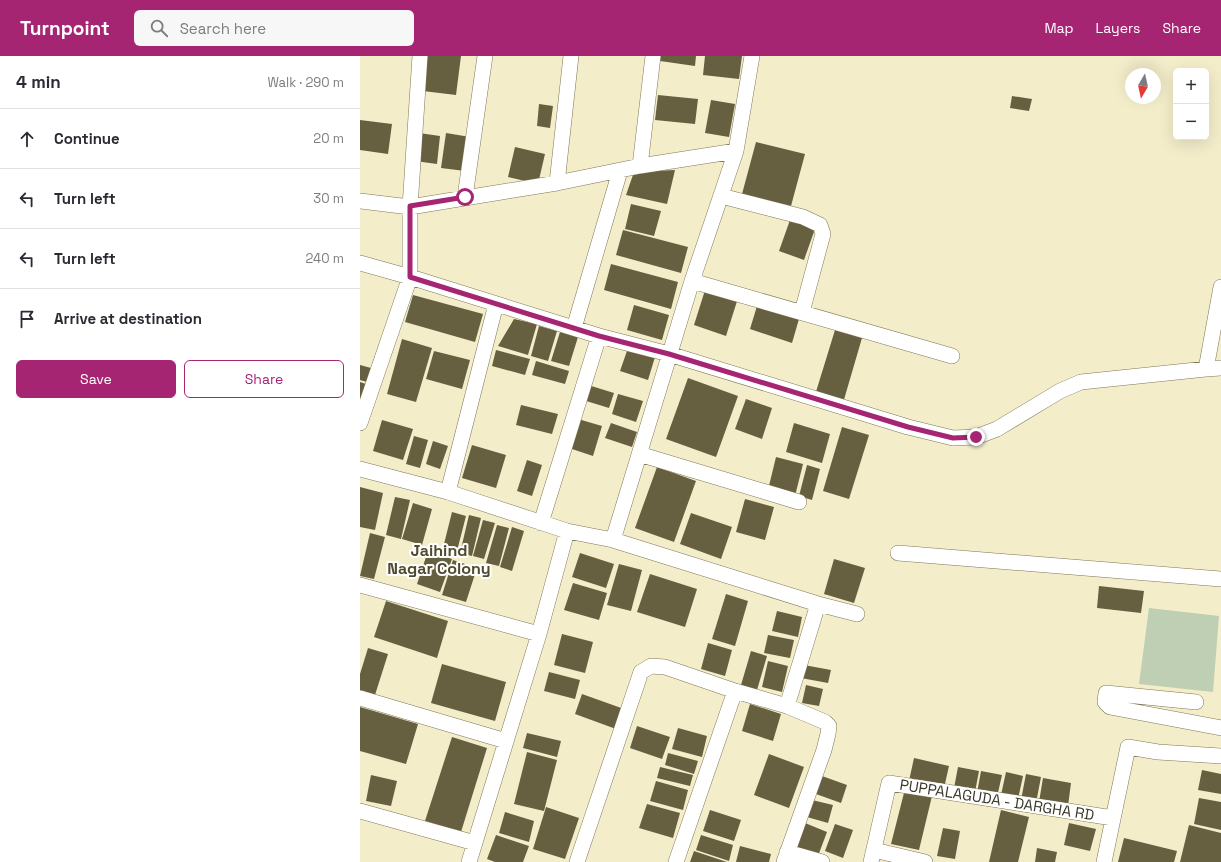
<!DOCTYPE html>
<meta charset="utf-8">
<style>
:root{--surface:#fff;--page:#f7f7f7;--text:#2b2b33;--muted:#7c7c81;--line:#e1e1e2;--accent:#a62573}
body{margin:0;font-family:"Space Grotesk",sans-serif;background:var(--page);color:var(--text)}
.controls{position:absolute;right:12px;top:12px;display:grid;overflow:hidden;border-radius:6px;box-shadow:0 4px 16px #0002}
.controls button{width:36px;height:36px;display:grid;place-items:center;padding:0;border:0;border-bottom:1px solid var(--line);background:var(--surface);color:var(--text);font:20px sans-serif}
.compass{position:absolute;left:765px;top:12px;width:36px;height:36px;border-radius:50%;background:var(--surface);box-shadow:0 4px 16px #0002;rotate:189deg}
.stop{position:absolute;width:12px;height:12px;margin:-9px;border:3px solid #a62573;border-radius:50%;background:#fff}
.stop.end{background:#a62573;border-color:#fff;box-shadow:0 1px 4px #0008}
.list{margin:0;padding:0;list-style:none}
h2{display:flex;justify-content:space-between;align-items:center;height:52px;margin:0;padding:0 16px;font-size:17px}
h2 small{font-size:13px;font-weight:400;color:var(--muted)}
.list li{display:grid;grid-template-columns:26px 1fr auto;gap:12px;align-items:center;box-sizing:border-box;height:60px;padding:0 16px;border-top:1px solid var(--line)}
.list b{display:block;font-size:15px;white-space:nowrap}
.list em{font-size:13px;font-style:normal;color:var(--muted)}
.actions{display:flex;gap:8px;padding:12px 16px}
.actions a{flex:1;padding:9px 0;border:1px solid var(--accent);border-radius:6px;text-align:center;font-size:14px;color:var(--accent)}
.actions .main{background:var(--accent);color:#fff}
.icon{flex:none;width:22px;height:22px;fill:none;stroke:currentColor;stroke-width:2;stroke-linecap:round;stroke-linejoin:round}
.map{position:relative;flex:none;width:861px;height:806px;overflow:hidden}
header{display:flex;align-items:center;gap:24px;box-sizing:border-box;height:56px;padding:0 20px;background:var(--accent);color:#fff}
header strong{font-size:19px}
nav{display:flex;gap:22px;margin-inline-start:auto;font-size:14px}
.search{width:280px;height:36px;background:var(--page);display:flex;align-items:center;gap:10px;box-sizing:border-box;padding:0 14px;border-radius:6px;color:var(--muted);font-size:15px}
main{display:flex}
aside{flex:1;background:var(--surface)}
.map>svg:first-child{display:block}
</style>
<header>
<strong>Turnpoint</strong>
<div class="search"><svg class="icon" aria-label="search" viewBox="0 0 24 24"><circle cx="10" cy="10" r="6"/><path d="M15 15l6 6"/></svg>Search here</div>
<nav><a>Map</a><a>Layers</a><a>Share</a></nav>
</header>
<main>
<aside>
<h2>4 min<small>Walk · 290 m</small></h2>
<ul class="list">
<li><svg class="icon" aria-label="ahead" viewBox="0 0 24 24"><path d="M12 20V5M6 11l6-6 6 6"/></svg><div><b>Continue</b></div><em>20 m</em></li>
<li><svg class="icon" aria-label="left" viewBox="0 0 24 24"><path d="M17 20v-9H6M10 6l-5 5 5 5"/></svg><div><b>Turn left</b></div><em>30 m</em></li>
<li><svg class="icon" aria-label="left" viewBox="0 0 24 24"><path d="M17 20v-9H6M10 6l-5 5 5 5"/></svg><div><b>Turn left</b></div><em>240 m</em></li>
<li><svg class="icon" aria-label="arrive" viewBox="0 0 24 24"><path d="M6 21V4h12l-3 4 3 4H6"/></svg><div><b>Arrive at destination</b></div></li>
</ul>
<div class="actions"><a class="main">Save</a><a>Share</a></div>
</aside>
<div class="map">
<svg width="861" height="806" viewBox="0 0 861 806">
<rect width="100%" height="100%" fill="#f3edca"/>
<path fill="#bfcfb3" d="M789,552L859,560L853,636L779,628Z"/>
<path fill="#666041" d="M67,0H101L96,39L63,35Z
M301,0H336L335,10L300,5Z
M345,0H382L379,23L343,19Z
M298,39L338,43L335,68L295,64Z
M652,40L672,43L669,55L650,52Z
M351,44L375,48L369,81L345,77Z
M179,48L193,50L190,72L177,70Z
M0,64L32,68L28,98L0,94Z
M59,77L80,80L77,108L55,105Z
M86,77L110,81L105,115L81,112Z
M396,86L445,98L431,150L382,138Z
M155,91L185,98L178,128L148,121Z
M315,114L307,148L266,139L274,116Z
M271,148L301,155L294,180L265,173Z
M430,164L455,173L444,204L419,195Z
M263,174L328,191L321,217L256,199Z
M251,208L318,226L311,253L244,234Z
M346,231L378,242L366,280L334,269Z
M53,239L123,258L115,286L45,266Z
M274,249L309,259L302,284L267,274Z
M397,250L439,263L432,287L390,273Z
M154,263L177,268L168,299L138,290Z
M179,270L197,275L188,305L171,300Z
M475,274L502,282L483,347L455,339Z
M200,276L218,281L209,310L191,305Z
M42,283L72,292L56,346L27,338Z
M268,292L295,301L288,324L260,315Z
M136,294L170,303L165,319L132,310Z
M74,295L110,304L102,333L66,323Z
M176,305L209,315L205,328L172,319Z
M0,309L11,312L7,326L0,324Z
M328,322L378,340L356,401L306,383Z
M0,326L6,328L2,343L0,342Z
M228,329L254,337L249,352L223,344Z
M258,338L283,345L276,366L252,358Z
M386,343L412,352L402,383L375,373Z
M161,349L198,358L192,378L156,369Z
M218,363L242,370L233,400L209,392Z
M22,364L53,373L43,404L13,395Z
M251,367L277,376L272,391L245,382Z
M434,367L470,378L462,407L426,396Z
M482,371L509,379L489,443L463,435Z
M54,380L68,384L60,412L46,408Z
M73,385L88,390L80,413L66,408Z
M112,389L146,399L136,432L102,422Z
M416,401L443,408L435,440L408,434Z
M167,404L182,409L172,440L157,435Z
M447,409L460,413L452,444L439,440Z
M297,411L336,425L314,486L275,472Z
M0,431L23,437L15,474L0,471Z
M35,441L50,444L41,483L26,479Z
M385,443L414,451L405,484L376,476Z
M53,447L72,453L62,489L42,483Z
M92,456L106,460L97,495L83,492Z
M331,457L372,471L361,503L320,488Z
M109,459L121,462L112,500L100,497Z
M123,464L135,467L124,503L113,500Z
M137,469L149,472L139,510L126,507Z
M152,471L164,475L152,515L140,511Z
M10,477L25,481L14,523L0,520Z
M68,495L92,503L80,536L57,528Z
M220,497L254,508L246,532L212,521Z
M474,503L505,512L494,547L464,538Z
M93,504L117,512L106,546L82,539Z
M259,508L282,514L271,555L247,549Z
M290,518L337,533L325,571L277,556Z
M213,527L247,537L239,564L204,554Z
M739,530L784,535L781,557L737,552Z
M366,538L388,545L375,590L352,583Z
M26,545L88,565L77,602L14,581Z
M417,555L442,561L438,581L412,575Z
M202,578L233,586L225,617L194,609Z
M408,579L434,584L430,602L404,597Z
M348,587L372,594L365,620L341,613Z
M8,592L28,598L15,639L0,634V618Z
M391,595L407,600L397,634L381,629Z
M408,605L428,610L422,636L402,631Z
M82,608L146,626L135,665L71,647Z
M444,609L471,614L468,627L441,622Z
M189,616L220,624L215,643L184,635Z
M446,629L463,633L459,650L442,647Z
M222,638L264,653L256,673L215,658Z
M390,648L421,658L413,685L382,675Z
M0,651L58,668L46,708L0,695Z
M277,670L310,681L302,703L270,692Z
M318,672L347,680L342,701L312,693Z
M167,677L201,685L197,701L163,692Z
M92,681L127,692L101,776L65,765Z
M167,696L197,704L184,755L154,748Z
M308,697L338,705L334,718L305,709Z
M409,698L444,711L429,752L394,739Z
M554,702L589,710L584,732L549,725Z
M300,711L333,719L330,730L297,722Z
M598,711L619,715L615,736L594,732Z
M842,714L861,718V738L838,734Z
M621,715L642,719L637,741L617,737Z
M646,716L663,720L658,743L641,739Z
M666,718L681,721L676,747L661,744Z
M11,719L37,725L31,750L6,745Z
M462,720L487,729L481,747L456,738Z
M683,722L711,727L708,750L679,746Z
M296,725L328,734L323,754L290,745Z
M545,733L572,740L559,794L531,788Z
M839,742L861,746V774L834,768Z
M452,744L473,749L468,767L447,761Z
M287,748L320,757L313,782L279,772Z
M186,751L219,762L205,803L173,793Z
M350,754L381,764L374,785L343,775Z
M641,754L669,761L658,806H629Z
M145,756L174,765L169,786L139,777Z
M445,767L467,776L458,800L436,792Z
M709,767L736,773L730,795L704,789Z
M475,768L493,774L483,802L465,795Z
M829,769L861,777V806H820Z
M583,772L600,775L595,803L577,800Z
M136,779L169,790L163,806H135L127,803Z
M341,779L373,789L369,805L336,794Z
M764,782L817,795L814,806H758Z
M380,790L411,798L409,806H376Z
M677,792L697,796L695,806H675Z
M334,795L367,806H330Z"/>
<g fill="none" stroke-linecap="round" stroke-linejoin="round">
<defs>
<path id="street" d="M280,110L293,0
M197,127L211,0
M361,140L443,161L460,169L463,178L442,256
M105,141L125,0
M0,145L50,151L197,127L280,110L376,95
M0,207L50,221L239,280L309,298L548,371L593,382L616,381L637,373L700,335L721,326L846,313L861,312
M332,225L592,300
M214,272L260,115
M846,313L861,231
M0,367L50,221V151L60,0
M279,398L439,446
M0,413L88,436L207,475L253,484L458,548L497,558
M88,436L136,248
M181,467L239,280
M253,484L332,225L376,95L392,0
M538,497L861,523
M0,529L179,578
M0,642L146,685
M836,646L746,637L745,646L750,651L861,672
M427,650L458,548
M0,755L115,787
M514,794L565,806
M427,796L462,806
M109,806L179,578L207,475
M217,806L281,616L291,610L305,611L375,635L427,650L465,666L469,670L468,678L464,694L424,806
M316,806L375,635
M511,806L529,727L753,762
M744,806L768,691L798,696L861,700"/>
</defs>
<use href="#street" stroke="#7e7858" stroke-width="16"/>
<use href="#street" stroke="#fff" stroke-width="15"/>
</g>
<g fill="none" stroke-linecap="round" stroke-linejoin="round">
<path stroke="#a62573" stroke-width="5" d="M105,141L50,150V221L239,280L309,298L548,371L593,382L616,381"/>
</g>
<g text-anchor="middle" stroke-width="4" stroke-linejoin="round" paint-order="stroke">
<g font-size="15" fill="#3a382a" stroke="#fff">
<text transform="translate(637 744) rotate(9)" y="5">PUPPALAGUDA - DARGHA RD</text>
</g>
<g font-size="16" font-weight="bold" fill="#514b2d" stroke="#fff">
<text x="79" y="500">Jaihind<tspan x="79" dy="18">Nagar Colony</tspan></text>
</g>
</g>
</svg>
<div class="controls">
<button>+</button>
<button>−</button>
</div>
<svg class="compass" viewBox="-18 -18 36 36"><path d="M0-13l5 13h-10z" fill="#e53935"/><path d="M0 13l5-13h-10z" fill="#7c7c81"/></svg>
<div class="stop" style="left:105px;top:141px"></div>
<div class="stop end" style="left:616px;top:381px"></div>
</div>
</main>
